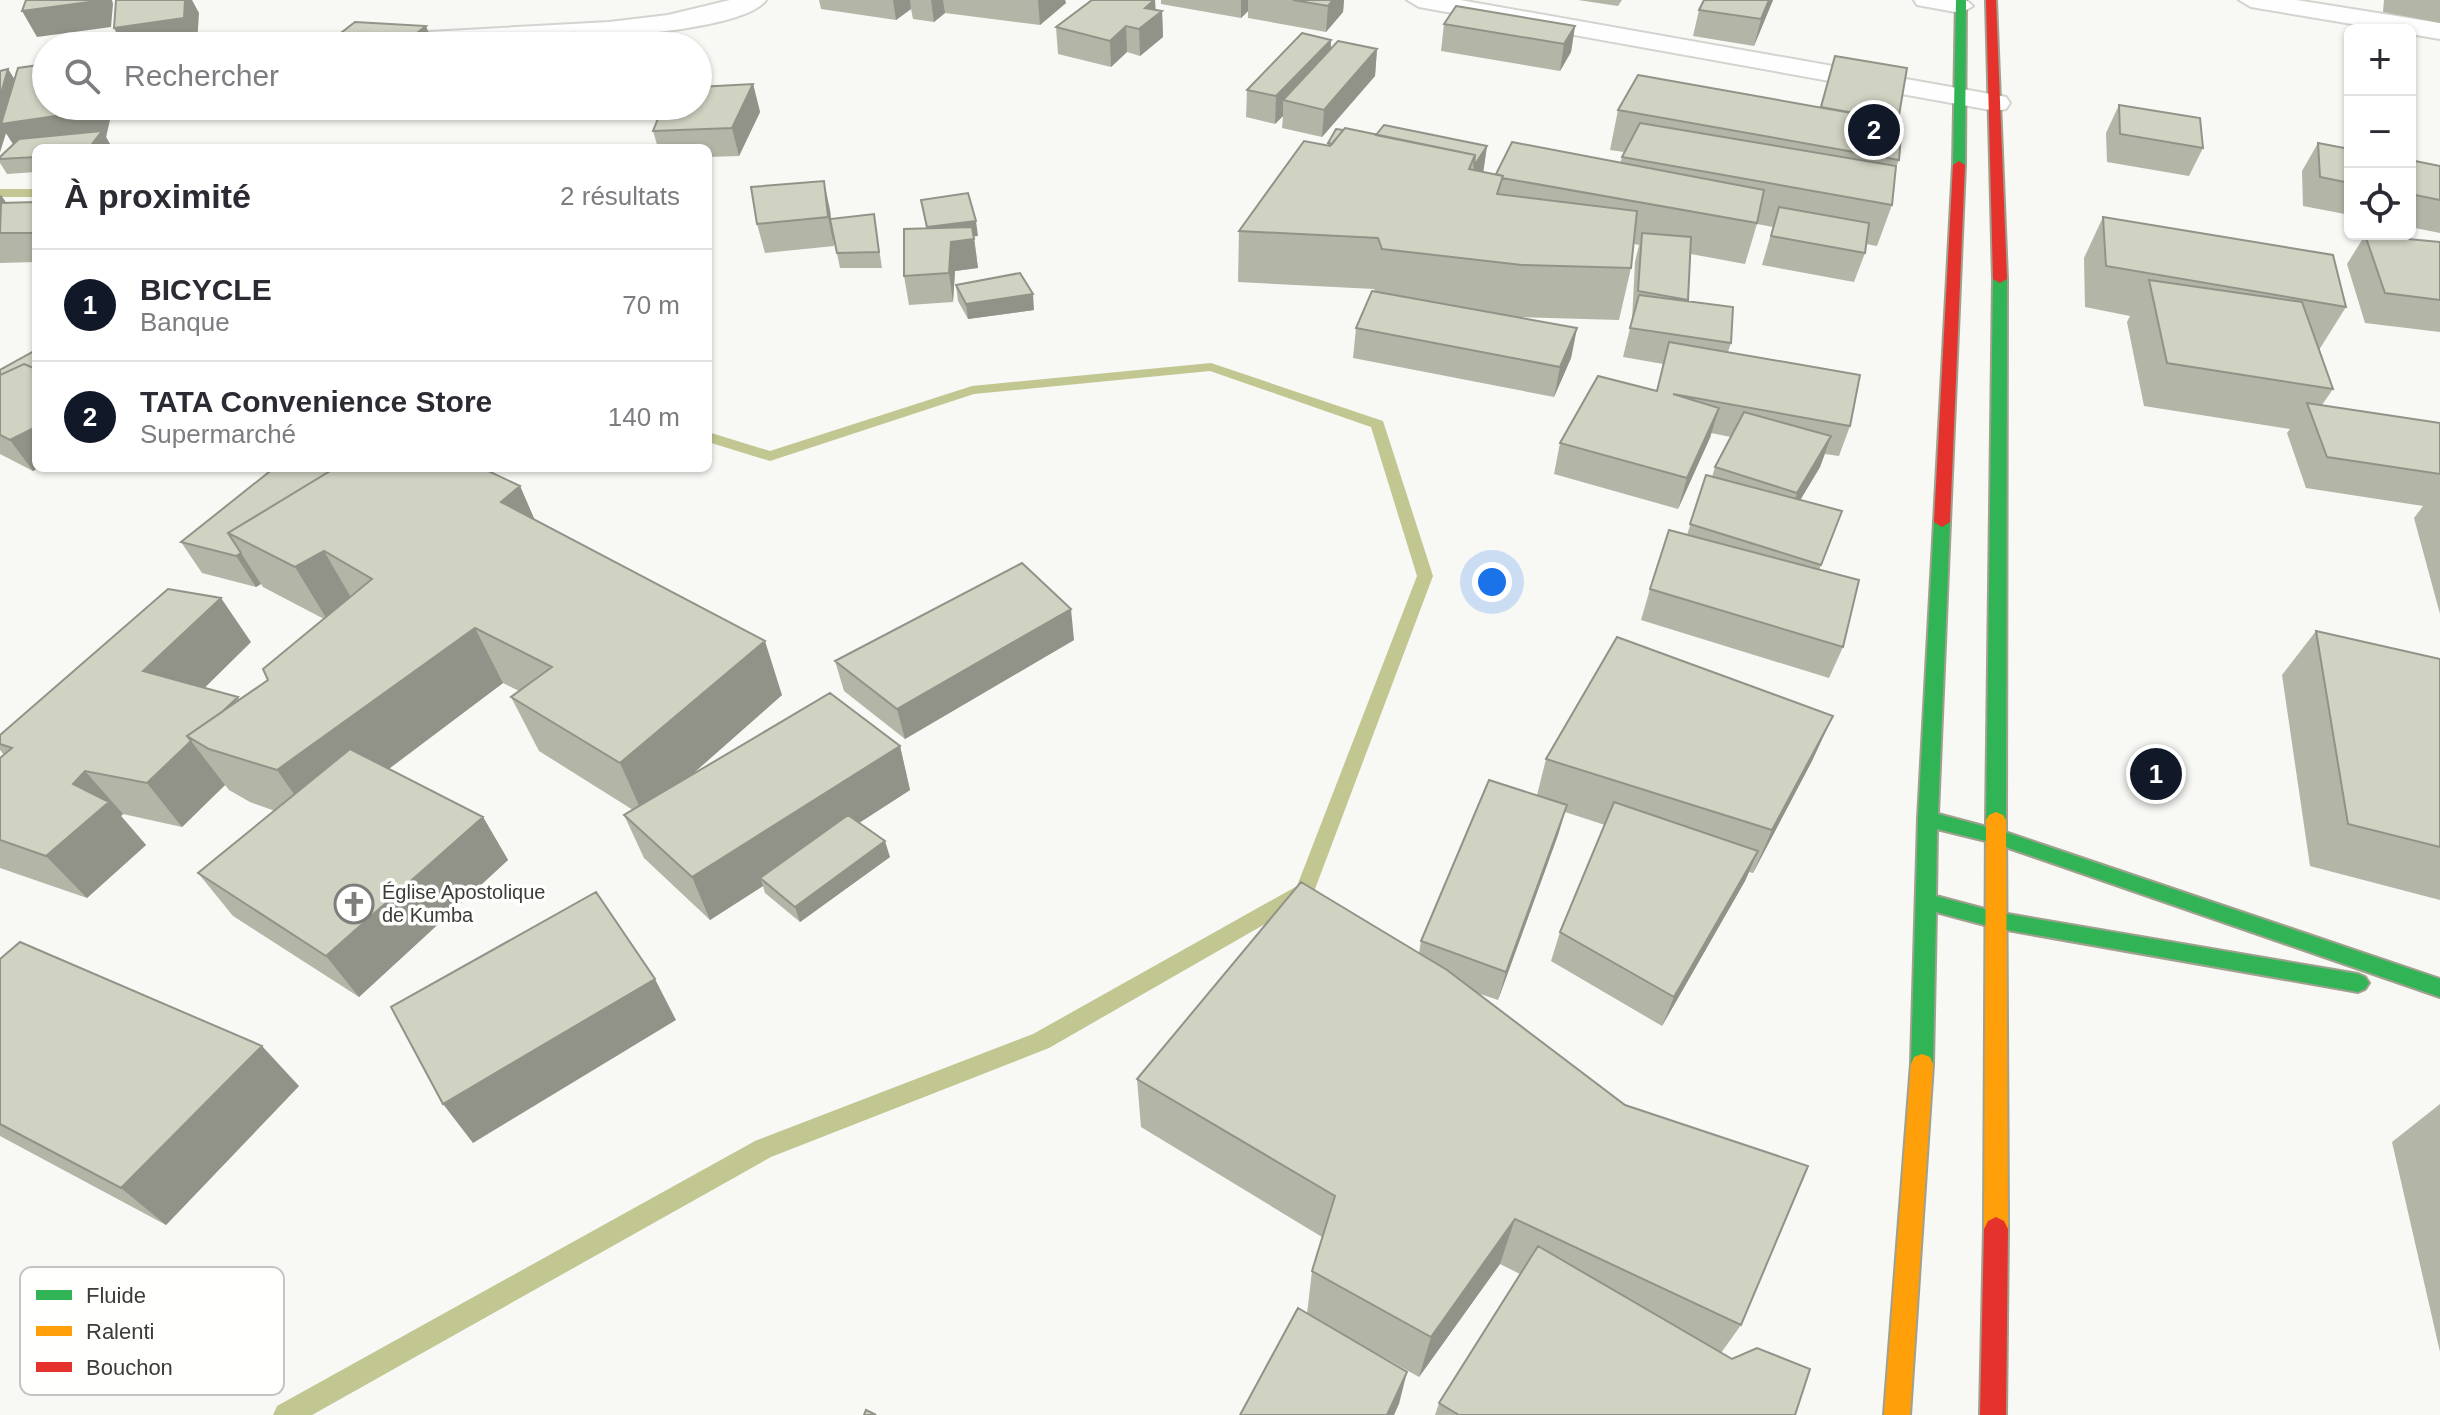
<!DOCTYPE html>
<html lang="fr">
<meta charset="utf-8">
<style>
:root{--surface:#fff;--page:#f2f2f3;--text:#2b2b33;--muted:#7c7c81;--line:#e1e1e2;--accent:#111827}
body{margin:0;font-family:Arial,sans-serif;background:var(--page);color:var(--text)}
.controls{position:absolute;right:24px;top:24px;display:grid;overflow:hidden;border-radius:12px;box-shadow:0 2px 6px #0004}
.controls button{width:72px;height:72px;display:grid;place-items:center;padding:0;border:0;border-bottom:2px solid var(--line);background:var(--surface);color:var(--text);font:40px sans-serif}
.you{position:absolute;left:1492px;top:582px;width:28px;height:28px;margin:-20px;border:6px solid #fff;border-radius:50%;background:#1a73e8;box-shadow:0 0 0 12px #1a73e833}
.badge{display:grid;place-items:center;width:52px;height:52px;border-radius:50%;background:var(--accent);color:#fff;font-size:26px;font-weight:700}
.pin{position:absolute;translate:-50% -50%;border:4px solid #fff;box-shadow:0 2px 8px #0006}
.list{margin:0;padding:0;list-style:none}
h2{display:flex;justify-content:space-between;align-items:center;height:104px;margin:0;padding:0 32px;font-size:34px}
h2 small{font-size:26px;font-weight:400;color:var(--muted)}
.list li{display:grid;grid-template-columns:52px 1fr auto;gap:24px;align-items:center;box-sizing:border-box;height:112px;padding:0 32px;border-top:2px solid var(--line)}
.list b{display:block;font-size:30px;white-space:nowrap}
.list p{margin:0;font-size:26px;white-space:nowrap;color:var(--muted)}
.list em{font-size:26px;font-style:normal;color:var(--muted)}
.icon{flex:none;width:44px;height:44px;fill:none;stroke:currentColor;stroke-width:2;stroke-linecap:round;stroke-linejoin:round}
.map{position:relative;flex:none;width:2440px;height:1415px;overflow:hidden}
.search{position:absolute;background:var(--surface);box-shadow:0 2px 6px #0004;left:32px;top:32px;width:680px;height:88px;display:flex;align-items:center;gap:20px;box-sizing:border-box;padding:0 28px;border-radius:44px;color:var(--muted);font-size:30px}
.panel{position:absolute;background:var(--surface);box-shadow:0 2px 6px #0004;left:32px;top:144px;width:680px;height:328px;border-radius:12px}
.map>svg:first-child{display:block}
</style>
<div class="map">
<svg width="2440" height="1415" viewBox="0 0 2440 1415">
<rect width="100%" height="100%" fill="#f8f8f5"/>
<g fill="none" stroke-linecap="round" stroke-linejoin="round">
<path fill="#c2c691" fill-rule="evenodd" d="M0,189H36V197H0Z
M1211,363L1383,421L1433,576L1312,897L1049,1048L771,1157L312,1415H273L277,1406L755,1141L1033,1034L1297,886L1417,576L1371,427L1210,371L974,394L770,461L708,442V432L770,451L972,386Z"/>
<defs>
<path id="street" d="M730,0H766C733,48 376,46 307,46L320,38L609,22L668,15Z
M1407,0H1460L1996,95L2006,97L2010,103L2006,109L1996,111L1419,7Z
M1914,0H1966L1973,6L1961,13L1917,5Z
M2239,0H2296L2440,23V39L2410,34V30H2388L2251,7Z"/>
<path id="fast" d="M1956,0H1966L1965,165L1959,169L1953,165Z
M2000,275L2007,279L2006,820L2003,825H1989L1986,820L1993,279Z
M1942,517L1950,522L1938,814L2002,831L2440,979V997L1994,843L1937,829L1936,896L1996,912L2358,974L2365,977L2369,983L2365,989L2358,992L1996,928L1936,912L1933,1064L1930,1071L1922,1074L1914,1071L1911,1064L1918,819L1934,522Z"/>
<path id="slow" d="M1996,812L2003,815L2006,820L2008,1229L2004,1237L1996,1241L1988,1237L1984,1229L1986,820L1989,815Z
M1922,1054L1930,1057L1933,1064L1910,1415H1884L1911,1064L1914,1057Z"/>
<path id="jam" d="M1986,0H1996L2007,279L2000,283L1993,279Z
M1959,161L1965,165L1950,522L1942,527L1934,522L1953,165Z
M1996,1217L2004,1221L2008,1229L2006,1415H1980L1984,1229L1988,1221Z"/>
</defs>
<use href="#street" stroke="#d3d3d0" stroke-width="4"/>
<use href="#fast" stroke="#a0a08f" stroke-width="4"/>
<use href="#slow" stroke="#a0a08f" stroke-width="4"/>
<use href="#jam" stroke="#a0a08f" stroke-width="4"/>
<use href="#street" fill="#fefefe" fill-rule="evenodd"/>
<use href="#fast" fill="#30b455" fill-rule="evenodd"/>
<use href="#slow" fill="#ff9f0a" fill-rule="evenodd"/>
<use href="#jam" fill="#e5322d" fill-rule="evenodd"/>
</g>
<path fill="#b3b5a7" d="M819,0H1065L1066,3L1040,25L945,13L934,22L913,19L911,9L896,20L821,9Z
M1161,0H1344L1343,12L1326,32L1248,18V11L1241,18L1161,4Z
M1578,0H1622L1618,6Z
M1704,0H1773L1754,46L1693,36L1699,10Z
M2384,0H2440V23L2383,12Z
M1155,10L1162,11L1163,37L1140,56L1127,52L1111,67L1058,54L1056,27Z
M1444,24L1575,26L1571,52L1560,71L1441,51Z
M1331,40V49H1377L1375,76L1322,137L1282,128L1283,116L1275,124L1246,117L1247,90Z
M1835,56L1898,121L1899,160L1896,167L1892,205L1877,246L1866,244L1865,253L1854,282L1762,265L1773,227L1757,224L1745,264L1691,254L1688,301L1731,343L1728,352L1850,426L1839,456L1825,454L1820,467L1800,500L1842,511L1819,570L1843,647L1829,678L1641,620L1650,589L1687,535L1706,475L1712,477L1715,467L1731,437L1711,433L1678,509L1554,474L1560,443L1657,391L1663,364L1623,357L1632,320L1635,262L1639,245L1634,244L1631,268L1619,320L1515,317L1577,328L1571,358L1554,397L1353,358L1356,328L1375,291L1374,289L1238,282L1239,231L1328,146V143L1343,130L1487,146L1483,172L1496,174L1620,163L1624,152L1610,150L1618,110L1820,107Z
M8,69L15,80L46,106H113L106,137L111,146L109,148H36V172L7,174L0,163V157L13,144L6,133L0,152V71Z
M753,84L760,112L739,156L708,157V148H658L653,131Z
M2119,105L2203,148L2189,176L2107,162L2106,133Z
M2318,143L2350,149V215L2303,206L2302,171Z
M2410,160L2440,166V233L2410,227Z
M0,195L6,203L36,202V262L0,263Z
M921,200L978,236H974L978,268L955,271L953,302L909,305L904,276L926,228Z
M830,210L831,219L876,228L882,268H840L833,234L834,246L765,253L757,224Z
M2103,217L2346,307L2319,350L2333,389L2322,405L2440,423V614L2414,518L2423,506L2306,488L2287,433L2290,429L2144,406L2127,322L2130,316L2085,307L2084,258Z
M2365,235L2440,242V332L2365,323L2347,264Z
M956,285L1034,310L968,319L958,301Z
M0,370L36,468H38L33,471L0,454Z
M520,486L534,519L782,695L691,775L900,746L910,790L859,823L890,857L800,922L765,893L763,886L710,920L644,858L624,815L633,810L539,751L511,697L519,691L503,683L389,769L483,817L508,860L359,997L233,916L198,873L275,811L250,802L229,790L225,785L182,827L123,814L121,816L146,845L87,898L0,868V758L4,755L0,750V735L251,642L204,688L238,697L240,700L268,680L324,619L263,587L261,584L256,587L202,573L181,542Z
M2316,631L2440,659V900L2310,866L2282,675Z
M1074,640L905,739L844,691L835,661Z
M1546,759H1813L1753,873L1749,872L1745,881L1662,1026L1551,961L1560,932L1605,825L1565,812L1558,835L1498,1000L1477,993L1741,1325L1721,1353L1795,1415H1435L1439,1403L1520,1274L1500,1264L1419,1377L1307,1314L1312,1271L1322,1237L1141,1127L1137,1079L1419,953L1421,941L1537,795Z
M0,959L299,1086L166,1225L0,1136Z
M2440,1104V1352L2392,1142Z"/>
<path fill="#929388" d="M89,0H112L113,4L111,27L37,37L22,11Z
M185,0H192L199,13L197,44L184,46H123L114,28Z
M893,0H910L911,9L896,20Z
M931,0H943L945,13L934,22Z
M1038,0H1065L1066,3L1040,25Z
M1154,0H1155L1156,16L1162,11L1163,37L1140,56L1139,29L1145,8Z
M1241,0H1248V11L1241,18Z
M1333,0H1344L1343,12L1326,32L1328,6Z
M1769,0H1773L1754,46L1761,19Z
M426,26L434,46H400Z
M1126,26L1127,52L1111,67L1110,41Z
M1575,26L1571,52L1560,71L1564,44Z
M1331,40L1330,66L1283,100V116L1275,124L1276,96Z
M1377,49L1375,76L1322,137L1324,110Z
M8,69L25,96L91,106H113L106,137L111,146L109,148L18,152L6,133L0,152V91Z
M753,84L760,112L739,156L732,128Z
M1487,146L1483,174L1471,195L1474,166Z
M824,181L830,210L834,246L828,217Z
M1,195L20,223L0,233V196Z
M976,221L978,236L929,242L927,227Z
M974,239L978,268L955,271L953,302L949,273L951,242Z
M1033,294L1034,310L968,319L966,304Z
M1577,328L1571,358L1554,397L1560,367Z
M1719,408L1710,438L1678,509L1687,478Z
M36,427V468H38L33,471L10,440Z
M1831,436L1820,467L1786,524L1797,493Z
M520,486L544,541L501,502Z
M324,551L356,606L328,621L295,567Z
M241,553L261,584L256,587L236,556Z
M221,598L251,642L177,715L143,671Z
M1071,609L1074,640L905,739L897,709Z
M475,628L503,683L315,824L277,770Z
M765,641L782,695L644,817L620,763Z
M1833,716L1813,759L1753,873L1772,830Z
M191,741L225,785L182,827L147,783Z
M900,746L910,790L766,883L760,878L763,886L710,920L692,877Z
M85,771L123,814L121,816L146,845L87,898L46,856L73,784Z
M1567,805L1558,835L1498,1000L1506,972Z
M483,817L508,860L359,997L326,956Z
M885,841L890,857L800,922L795,907Z
M1758,851L1745,881L1662,1026L1674,997Z
M655,979L676,1020L473,1143L443,1104Z
M262,1046L299,1086L166,1225L121,1188Z
M1515,1219L1500,1264L1419,1377L1431,1337Z
M1407,1372L1399,1404L1394,1415H1387Z"/>
<path fill="#d0d2c2" stroke="#929388" stroke-width="2" d="M26,0H97V1L22,11Z
M116,0H185L184,18L114,28Z
M1092,0H1154L1145,8L1162,11L1139,29L1126,26L1110,41L1056,27Z
M1293,0H1333L1328,6Z
M1704,0H1769L1761,19L1699,10Z
M1456,6L1575,26L1564,44L1444,24Z
M355,22L426,26L400,46H324Z
M1302,33L1331,40L1276,96L1247,90Z
M1338,41L1377,49L1324,110L1283,100Z
M1835,56L1907,68L1898,121L1821,107Z
M46,64V106H91L90,111L1,124L18,68Z
M8,69L2,90L0,91V71Z
M1638,75L1902,122L1899,160L1618,110Z
M753,84L732,128L653,131L663,106H698V87Z
M2119,105L2200,118L2203,148L2120,134Z
M1640,123L1896,166L1892,205L1622,157Z
M1384,125L1487,146L1474,166L1475,155L1376,135Z
M1345,128L1475,155L1469,169L1503,176L1497,194L1637,211L1631,268L1522,265L1382,249L1378,238L1239,231L1304,141L1330,146Z
M1336,129L1343,130L1332,144L1328,143Z
M102,131L89,148H36V157L0,159V157L19,139Z
M1512,142L1764,190L1757,223L1502,178L1503,176L1496,174Z
M2318,143L2350,149V183L2320,177Z
M2410,160L2440,166V200L2410,194Z
M824,181L828,217L757,224L751,187Z
M968,193L976,221L927,227L921,200Z
M36,202V233H0L1,203Z
M1779,207L1869,223L1865,253L1771,236Z
M874,214L879,252L837,253L830,219Z
M2103,217L2333,255L2346,307L2106,266Z
M972,227L974,239L951,242L949,273L904,276V229Z
M1642,233L1691,237L1688,300L1638,291Z
M2365,235L2440,242V300L2385,293Z
M1020,273L1033,294L966,304L956,285Z
M2149,280L2302,302L2333,389L2167,363Z
M1372,291L1577,328L1560,367L1356,328Z
M1639,295L1733,307L1731,343L1630,328Z
M1669,342L1860,375L1850,426L1673,394L1719,408L1687,478L1560,443L1598,376L1657,391Z
M36,350V369L24,364L0,375V370Z
M24,364L36,369V427L10,440L0,435V375Z
M2307,403L2440,423V474L2327,457Z
M1744,412L1831,436L1797,493L1715,467Z
M274,468H335L228,533L241,553L236,556L181,542Z
M335,468H482L520,486L501,502L765,641L620,763L511,697L552,667L475,628L277,770L209,749L187,736L268,680L263,669L372,579L324,551L295,567L228,533Z
M1706,475L1842,511L1821,565L1690,524Z
M1669,530L1859,580L1843,647L1650,589Z
M1022,563L1071,609L897,709L835,661Z
M168,589L221,598L143,671L238,697L222,712L187,736L191,741L147,783L85,771L73,784L109,802L46,856L0,840V758L12,748L0,744V735Z
M2316,631L2440,659V847L2348,824Z
M1617,637L1833,716L1772,830L1546,759Z
M830,693L900,746L692,877L624,815Z
M350,749L483,817L326,956L198,873Z
M1489,780L1567,805L1506,972L1421,941Z
M1614,802L1758,851L1674,997L1560,932Z
M848,815L885,841L795,907L760,878Z
M1301,882L1447,970L1625,1105L1808,1166L1741,1325L1515,1219L1431,1337L1312,1271L1335,1196L1137,1079Z
M596,892L655,979L443,1104L391,1007Z
M20,942L262,1046L121,1188L0,1124V959Z
M1538,1246L1732,1359L1757,1348L1810,1369L1795,1415H1459L1439,1403Z
M1298,1308L1407,1372L1387,1415H1240Z
M866,1410L876,1415H864Z"/>
<defs>
<symbol id="church-ring" viewBox="-11 -11 22 22"><circle r="9.5" fill="#fffffe" stroke="#7d7d7b" stroke-width="1.5"/><path d="M-1.2-6h2.4v3.5h3.3v2.4h-3.3V6h-2.4V-.1h-3.3v-2.4h3.3Z" fill="#7d7d7b"/></symbol>
</defs>
<g fill-rule="evenodd">
<use href="#church-ring" x="332" y="882" width="44" height="44"/>
</g>
<g text-anchor="middle" stroke-width="7" stroke-linejoin="round" paint-order="stroke">
<g font-size="20" fill="#3b3b39" stroke="#fffffe" text-anchor="start">
<text x="382" y="899">Église Apostolique<tspan x="382" dy="23">de Kumba</tspan></text>
</g>
</g>
<rect x="20" y="1267" width="264" height="128" rx="12" fill="#fffffe" stroke="#c4c4c3" stroke-width="2"/>
<rect x="36" y="1290" width="36" height="10" fill="#30b455"/>
<rect x="36" y="1326" width="36" height="10" fill="#ff9f0a"/>
<rect x="36" y="1362" width="36" height="10" fill="#e5322d"/>
<g font-size="22" fill="#3b3b39">
<text x="86" y="1303">Fluide</text>
<text x="86" y="1339">Ralenti</text>
<text x="86" y="1375">Bouchon</text>
</g>
</svg>
<div class="controls">
<button>+</button>
<button>−</button>
<button><svg class="icon" aria-label="locate" viewBox="0 0 24 24"><circle cx="12" cy="12" r="6"/><path d="M12 2v4M12 18v4M2 12h4M18 12h4"/></svg></button>
</div>
<div class="you"></div>
<div class="pin badge" style="left:2156px;top:774px">1</div>
<div class="pin badge" style="left:1874px;top:130px">2</div>
<div class="search"><svg class="icon" aria-label="search" viewBox="0 0 24 24"><circle cx="10" cy="10" r="6"/><path d="M15 15l6 6"/></svg>Rechercher</div>
<section class="panel">
<h2>À proximité<small>2 résultats</small></h2>
<ul class="list">
<li><span class="badge">1</span><div><b>BICYCLE</b><p>Banque</p></div><em>70 m</em></li>
<li><span class="badge">2</span><div><b>TATA Convenience Store</b><p>Supermarché</p></div><em>140 m</em></li>
</ul>
</section>
</div>
